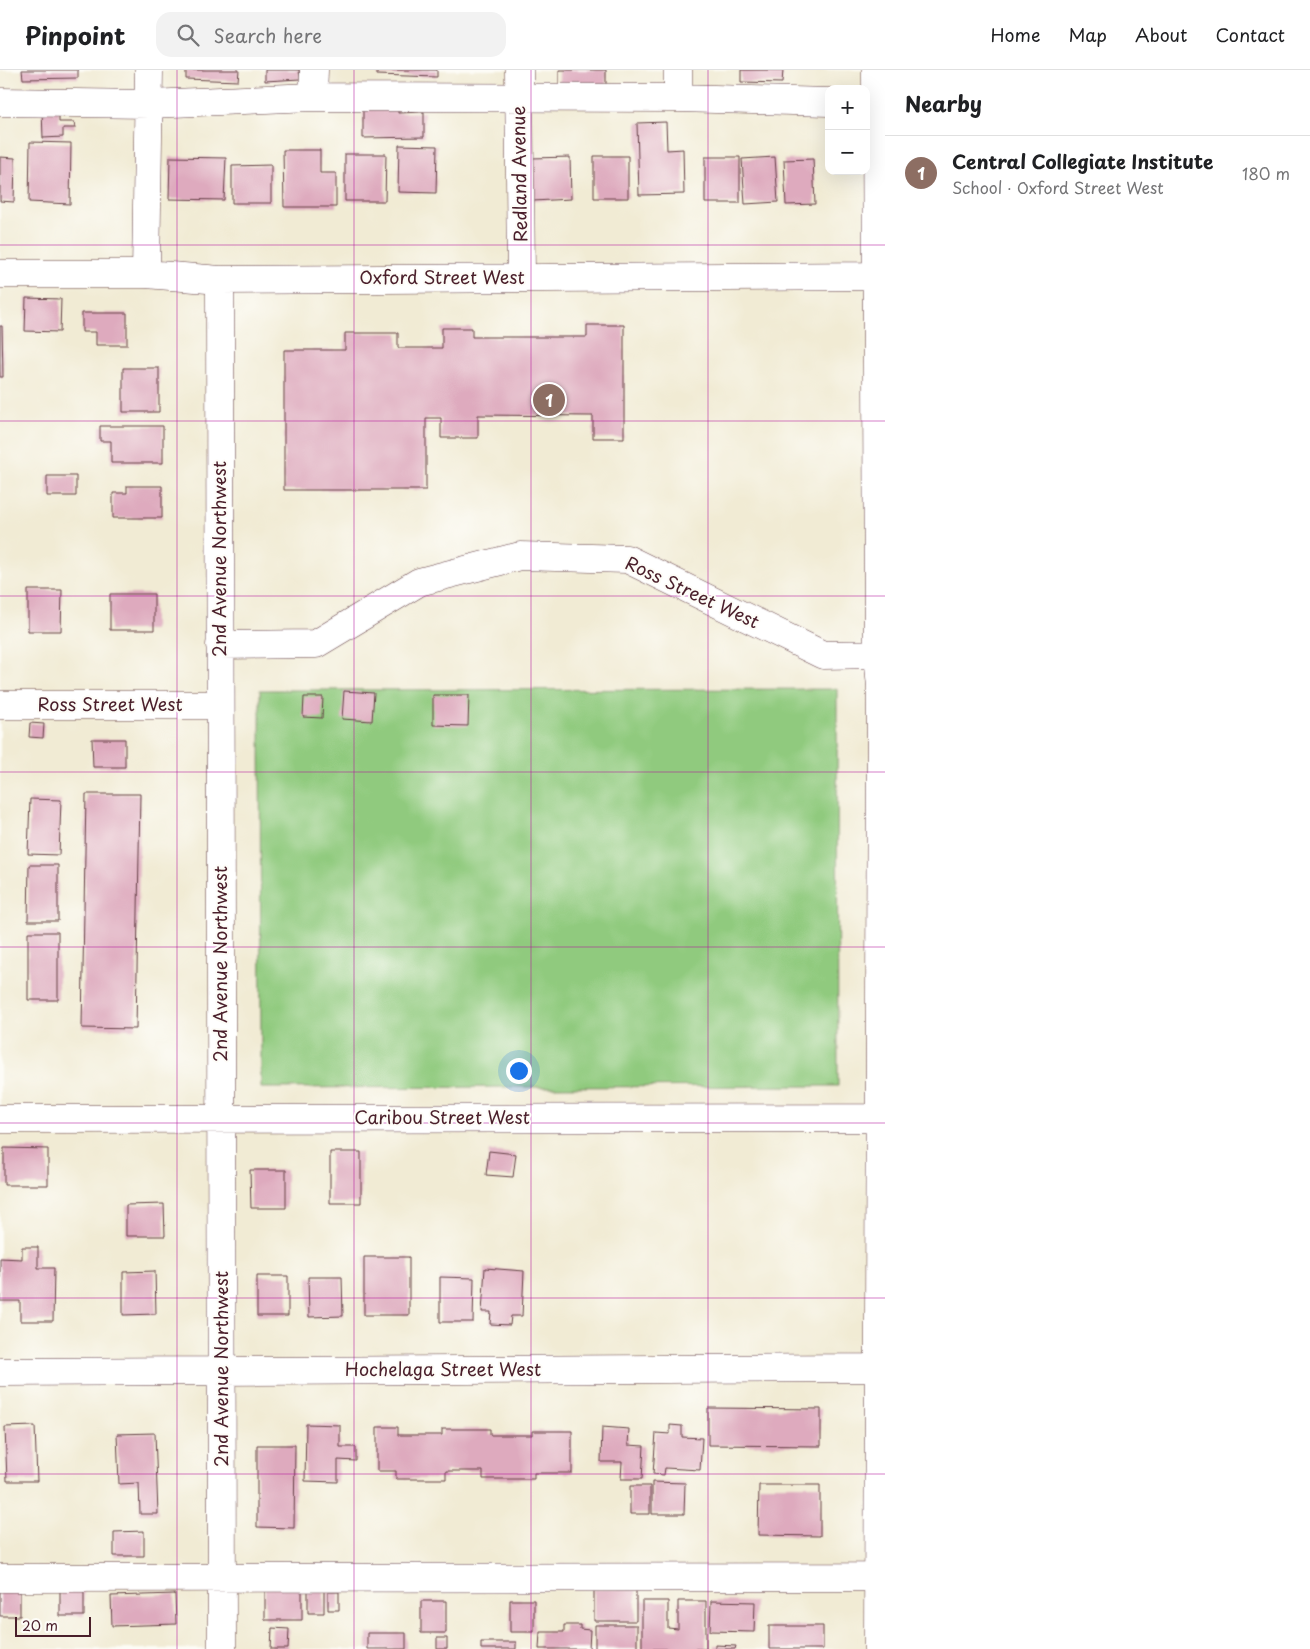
<!DOCTYPE html>
<meta charset="utf-8">
<style>
:root{--surface:#fff;--page:#f2f2f2;--text:#202124;--muted:#757577;--line:#e0e0e0;--accent:#2563eb}
body{margin:0;font-family:"Playpen Sans",sans-serif;background:var(--page);color:var(--text)}
.controls{position:absolute;right:15px;top:15px;display:grid;overflow:hidden;border-radius:10px;box-shadow:0 5px 20px #0002}
.controls button{width:45px;height:45px;display:grid;place-items:center;padding:0;border:0;border-bottom:1px solid var(--line);background:var(--surface);color:var(--text);font:25px sans-serif}
.scale{position:absolute;left:15px;bottom:12px;width:76px;box-sizing:border-box;padding-left:5px;border:2px solid #4a1f2b;border-top:0;font-size:14px;line-height:18px;white-space:nowrap;color:#4a1f2b;-webkit-text-stroke:4px #fdfcf7;paint-order:stroke}
.you{position:absolute;left:518px;top:1000px;width:18px;height:18px;margin:-12px;border:4px solid #fff;border-radius:50%;background:#1a73e8;box-shadow:0 0 0 8px #1a73e833}
.badge{display:grid;place-items:center;width:32px;height:32px;border-radius:50%;background:var(--accent);color:#fff;font-size:16px;font-weight:700}
.pin{position:absolute;translate:-50% -50%;border:2px solid #fff;box-shadow:0 1px 5px #0006}
.list{margin:0;padding:0;list-style:none}
h2{display:flex;justify-content:space-between;align-items:center;height:65px;margin:0;padding:0 20px;font-size:21px}
h2 small{font-size:16px;font-weight:400;color:var(--muted)}
.list li{display:grid;grid-template-columns:32px 1fr auto;gap:15px;align-items:center;box-sizing:border-box;height:75px;padding:0 20px;border-top:1px solid var(--line)}
.list b{display:block;font-size:19px;white-space:nowrap}
.list p{margin:0;font-size:16px;white-space:nowrap;color:var(--muted)}
.list em{font-size:16px;font-style:normal;color:var(--muted)}
.icon{flex:none;width:28px;height:28px;fill:none;stroke:currentColor;stroke-width:2;stroke-linecap:round;stroke-linejoin:round}
.map{position:relative;flex:none;width:885px;height:1579px;overflow:hidden}
header{display:flex;align-items:center;gap:30px;box-sizing:border-box;height:70px;padding:0 25px;background:var(--surface);border-bottom:1px solid var(--line)}
header strong{font-size:24px}
nav{display:flex;gap:28px;margin-inline-start:auto;font-size:18px}
.search{width:350px;height:45px;background:var(--page);display:flex;align-items:center;gap:12px;box-sizing:border-box;padding:0 18px;border-radius:15px;color:var(--muted);font-size:19px}
main{display:flex}
aside{flex:1;background:var(--surface)}
.map>svg:first-child{display:block}
</style>
<header>
<strong>Pinpoint</strong>
<div class="search"><svg class="icon" aria-label="search" viewBox="0 0 24 24"><circle cx="10" cy="10" r="6"/><path d="M15 15l6 6"/></svg>Search here</div>
<nav><a>Home</a><a>Map</a><a>About</a><a>Contact</a></nav>
</header>
<main>
<div class="map">
<svg width="885" height="1579" viewBox="0 0 885 1579">
<rect width="100%" height="100%" fill="#fdfcf7"/>
<filter id="ink" filterUnits="userSpaceOnUse"><feTurbulence type="fractalNoise" baseFrequency=".02" numOctaves="2"/><feDisplacementMap in="SourceGraphic" scale="10" xChannelSelector="R" yChannelSelector="G"/><feConvolveMatrix kernelMatrix="1 2 1 2 8 2 1 2 1" color-interpolation-filters="sRGB"/></filter>
<filter id="wash" filterUnits="userSpaceOnUse"><feTurbulence type="fractalNoise" baseFrequency=".0096" numOctaves="4" result="noise"/><feDisplacementMap in="SourceGraphic" scale="20" xChannelSelector="R" yChannelSelector="G"/><feGaussianBlur stdDeviation="1.12" result="paint"/><feColorMatrix in="noise" values="0 0 0 0 0 0 0 0 0 0 0 0 0 0 0 0 0 1.4 0 .05"/><feComposite in="paint" operator="in"/></filter>
<g filter="url(#wash)">
<rect width="100%" height="100%" fill="#f1ebd4"/>
<path fill="#90ca7e" stroke="#6d7454" d="M837,619L838,1016L261,1018L260,620Z"/>
<g id="blocks">
<path fill="#deaabe" d="M22,0H78V8L23,9Z
M186,0H239L238,11L186,9Z
M265,0H299L300,9L265,11Z
M377,0H437V7L377,5Z
M559,0H606V24L559,23Z
M741,0H783L782,13L741,12Z
M398,34V43L424,42V67L363,68V35Z
M59,39V52H74L75,58H63V67L43,68L42,40Z
M666,52L667,80L683,79L684,124L639,125L637,53Z
M30,72L71,73L70,134L29,132Z
M399,75L437,76L436,123L398,122Z
M283,80H320V103H336V137H284Z
M345,84H386L385,131H345Z
M594,86H628V128H594Z
M0,87L15,88L14,132L0,131Z
M170,87L226,88L224,130L169,129Z
M570,87L571,129L533,131L532,88Z
M705,87H740V133H705Z
M775,87L778,132L745,134L742,89Z
M813,89L815,134L786,135L784,90Z
M271,95V133H232V96Z
M26,228L61,229L60,262L25,261Z
M82,243H127V275H96V262H82Z
M587,255H624V368H593V346L478,345V368H441V348H426V420H284V280H345V263H398V278H442V258H472V267H587Z
M0,256H2L3,307H0Z
M123,298H159V342H123Z
M100,356H163V393H111V371H100Z
M47,406H76V426H47Z
M127,416H162V448H113V423H127Z
M28,520H62L61,561H28Z
M110,524H154V560H110Z
M344,621L374,623L372,651L342,649Z
M433,625H469L468,656L433,655Z
M304,627H323L322,648L303,647Z
M30,653L44,654L43,668L29,667Z
M92,669H125V697H93Z
M86,724H140L136,959L82,958Z
M30,729L61,730L59,785L28,784Z
M29,795H58V851H28Z
M28,862H58V930H28Z
M4,1078L48,1079V1115H4Z
M489,1081L516,1084L513,1107L486,1105Z
M330,1082H361V1133H330Z
M250,1100H286V1138H251Z
M164,1134L165,1166H126V1135Z
M22,1177H38V1198H54L53,1251H20V1231H0V1188L22,1189Z
M364,1187H409V1245H364Z
M485,1198L524,1201L522,1246H511L510,1255L490,1254L491,1242H482Z
M155,1201L156,1244L123,1245V1202Z
M257,1206H288V1246H257Z
M308,1207H342L343,1246L309,1247Z
M440,1207L474,1208L473,1252H440Z
M708,1338L821,1339V1376L708,1375Z
M306,1354L340,1355V1377H356V1391L338,1390V1412L305,1411Z
M670,1355L682,1356V1367L702,1368L700,1400L665,1398L664,1405L653,1404L656,1363L670,1364Z
M35,1356L37,1411H7L5,1357Z
M377,1357H398V1365H442V1359H490V1365H532V1361H572V1403H534V1409H483V1401H446V1409H396V1401H377Z
M602,1357L629,1359L628,1375L644,1376L642,1409H621L622,1392H601Z
M155,1363L158,1444H140L139,1413L119,1414L117,1364Z
M257,1375H295L294,1458L257,1457Z
M652,1412L685,1413L684,1444H652Z
M759,1415H820V1466L758,1465Z
M630,1416H650V1444H630Z
M144,1461V1486H114V1462Z
M265,1512H302V1550H265Z
M308,1514L324,1515V1543H308Z
M60,1517H84V1546H60Z
M594,1519H636V1551H594Z
M0,1521H20V1546H0Z
M328,1522H339V1540H328Z
M175,1524L176,1554L112,1556L111,1526Z
M510,1530H534V1562H510Z
M421,1531H446V1563H421Z
M642,1531H668V1558L678,1559V1531H706V1579H642Z
M711,1531L755,1532L754,1562L710,1561Z
M564,1555H580V1559L590,1560L589,1579H539L540,1562H564Z
M595,1555H637V1579H595Z
M769,1556H823V1579H769Z
M272,1558L289,1559L288,1579H271Z
M367,1563H406V1579H367Z
M437,1568H447V1579H437Z
M481,1572H516V1579H481Z
M715,1575L736,1576L735,1579H715Z"/>
</g>
</g>
<g filter="url(#ink)">
<use href="#blocks" fill-opacity="0" stroke="#633e44" stroke-width="1"/>
<g fill="none" stroke-linecap="round" stroke-linejoin="round">
<defs>
<path id="minor" d="M519,0L521,207
M678,0V28
M876,0L878,584L881,617L878,1579
M313,27L314,0
M0,32L149,34L313,27L678,28L829,32
M0,204H146L220,210L885,206
M146,204L149,0
M220,210L222,1579
M220,575L316,574L419,512L520,486L627,489L823,585L878,584
M0,635H220
M0,1049L885,1048
M0,1302L885,1298
M0,1508L885,1507"/>
</defs>
<use href="#minor" stroke="#633e44" stroke-width="29"/>
<use href="#minor" stroke="#fff" stroke-width="28"/>
</g>
</g>
<path fill="none" stroke="#b5179e" stroke-width="1" stroke-opacity="0.55" d="M177,0V1579M354,0V1579M531,0V1579M708,0V1579M0,175H885M0,351H885M0,526H885M0,702H885M0,877H885M0,1053H885M0,1228H885M0,1404H885"/>
<g text-anchor="middle" stroke-width="4" stroke-linejoin="round" paint-order="stroke">
<g font-size="18" fill="#4a1f2b" stroke="#fdfcf7">
<text transform="translate(520 104) rotate(-91)" y="6">Redland Avenue</text>
<text x="442" y="214">Oxford Street West</text>
<text transform="translate(220 489) rotate(-90)" y="6">2nd Avenue Northwest</text>
<text transform="translate(692 523) rotate(25)" y="6">Ross Street West</text>
<text x="110" y="641">Ross Street West</text>
<text transform="translate(221 894) rotate(-90)" y="6">2nd Avenue Northwest</text>
<text x="442" y="1054">Caribou Street West</text>
<text transform="translate(222 1299) rotate(-90)" y="6">2nd Avenue Northwest</text>
<text x="443" y="1306">Hochelaga Street West</text>
</g>
</g>
</svg>
<div class="controls">
<button>+</button>
<button>−</button>
</div>
<div class="scale">20 m</div>
<div class="you"></div>
<div class="pin badge" style="left:549px;top:330px;background:#8d6e63">1</div>
</div>
<aside>
<h2>Nearby<small></small></h2>
<ul class="list">
<li><span class="badge" style="background:#8d6e63">1</span><div><b>Central Collegiate Institute</b><p>School · Oxford Street West</p></div><em>180 m</em></li>
</ul>
</aside>
</main>
